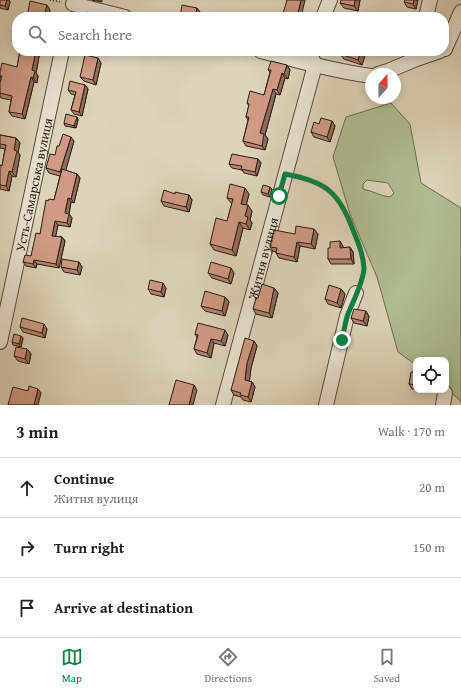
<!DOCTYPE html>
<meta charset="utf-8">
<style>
:root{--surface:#fff;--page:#f6f6f6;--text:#222;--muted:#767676;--line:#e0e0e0;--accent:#0b8043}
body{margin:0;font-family:"Gentium Book Plus",serif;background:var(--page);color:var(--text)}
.controls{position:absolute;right:12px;bottom:12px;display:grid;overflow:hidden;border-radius:8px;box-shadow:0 2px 10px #0003}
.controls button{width:36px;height:36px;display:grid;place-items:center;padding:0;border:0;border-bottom:1px solid var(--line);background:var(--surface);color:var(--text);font:20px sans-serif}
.compass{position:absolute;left:365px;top:68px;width:36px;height:36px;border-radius:50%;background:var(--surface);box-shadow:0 2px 10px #0003;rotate:20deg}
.stop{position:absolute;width:12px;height:12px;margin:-9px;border:3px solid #0b8043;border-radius:50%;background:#fff}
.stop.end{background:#0b8043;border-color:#fff;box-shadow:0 1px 4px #0008}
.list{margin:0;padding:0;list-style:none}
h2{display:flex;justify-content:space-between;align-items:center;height:52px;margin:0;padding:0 16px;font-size:17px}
h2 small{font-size:13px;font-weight:400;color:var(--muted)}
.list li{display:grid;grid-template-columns:26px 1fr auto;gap:12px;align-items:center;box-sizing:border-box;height:60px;padding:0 16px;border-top:1px solid var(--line)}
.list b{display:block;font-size:15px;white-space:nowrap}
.list p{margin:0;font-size:13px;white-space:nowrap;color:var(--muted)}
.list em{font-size:13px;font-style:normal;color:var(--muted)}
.icon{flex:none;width:22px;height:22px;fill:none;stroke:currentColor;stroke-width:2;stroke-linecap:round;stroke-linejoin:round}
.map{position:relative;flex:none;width:461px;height:405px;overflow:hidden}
.search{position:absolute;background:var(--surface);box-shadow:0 2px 10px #0003;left:12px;right:12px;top:12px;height:44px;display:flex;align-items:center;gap:10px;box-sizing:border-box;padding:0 14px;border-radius:16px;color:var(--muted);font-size:15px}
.sheet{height:232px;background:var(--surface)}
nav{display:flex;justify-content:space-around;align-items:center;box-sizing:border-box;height:56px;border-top:1px solid var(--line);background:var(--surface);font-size:11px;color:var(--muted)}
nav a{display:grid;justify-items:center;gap:2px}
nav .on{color:var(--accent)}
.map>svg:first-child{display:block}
</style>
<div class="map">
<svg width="461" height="405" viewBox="0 0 461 405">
<rect width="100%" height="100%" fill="#ddd4b9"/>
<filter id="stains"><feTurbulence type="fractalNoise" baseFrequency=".005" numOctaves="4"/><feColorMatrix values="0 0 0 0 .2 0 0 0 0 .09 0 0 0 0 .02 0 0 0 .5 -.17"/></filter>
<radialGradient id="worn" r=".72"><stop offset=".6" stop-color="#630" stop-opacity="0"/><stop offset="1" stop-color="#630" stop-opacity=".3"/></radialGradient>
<path fill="#aebd91" stroke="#6c6e52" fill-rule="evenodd" d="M391,103L410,124L421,183L461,208V402L446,387V360H416V365L398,352L377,277L350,214L333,157L346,117ZM367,180L388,183L394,193L390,197C380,196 373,191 363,189V184Z"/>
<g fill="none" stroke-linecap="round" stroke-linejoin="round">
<defs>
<g id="minor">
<path d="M73,4L125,17"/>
<path d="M323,17L330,0"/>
<path d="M426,17L430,0"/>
<path d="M445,49L461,12"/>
<path d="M261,51C297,61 334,71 371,76"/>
<path d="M378,74L388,71L414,60L440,51"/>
<path id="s1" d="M0,342L62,51"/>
<path id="s2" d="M223,405L315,65L311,56L312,51"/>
<path d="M326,405L347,316L356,293"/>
<path d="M443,405L445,393"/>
</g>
</defs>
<use href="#minor" stroke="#584c3d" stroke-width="16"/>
<path stroke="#2b1f14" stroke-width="1.5" stroke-dasharray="1 2" stroke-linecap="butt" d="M50,0L62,2
M298,176C311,178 326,186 336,196C348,209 362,248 363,267C364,272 361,277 360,282"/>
<use href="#minor" stroke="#e9e3d2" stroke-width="14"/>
</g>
<path fill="#b38472" stroke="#2b1f14" d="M0,0H9L10,2L8,10L0,8Z
M92,0H102V2Z
M360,0L358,11L344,8L340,3Z
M418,0L416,9L407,7L404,2Z
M50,10L49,17H31L28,12Z
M20,51H40L36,73L38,76L37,83L34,82L25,119L12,116L9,112L11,100L1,98L0,96V83L1,78L0,77V72L17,67Z
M181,51H195V54Z
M341,51H366V52L362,65L344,59L340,54Z
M101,63L96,85L84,81L80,77Z
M287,65L290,70L288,79L285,78L280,95L276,94L265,135L268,139L265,150L246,146L243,141L248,120L246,117L249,106L247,103L264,95L270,72L268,70Z
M85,85L88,89L82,116L74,114L71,110L75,95L71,94L68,90Z
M77,117L78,120L76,128L65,126L64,123Z
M332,121L335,126L330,142L314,137L311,132L319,124Z
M0,135L16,138L20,143L18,152L20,155L16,177L12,176L9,191L0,189V165L2,166L5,149L0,148Z
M74,141L65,170L77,174L80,178L74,203L71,202L69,214L72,218L70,227L58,225L55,236L62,237L65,241L59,268L37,264L36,268L26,266L23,262L31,256L40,234L48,201L54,200L60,176L49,173L46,168L55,155Z
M258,159L261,163L257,176L244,173L242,170L232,168L229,164Z
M272,189L270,197L263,195L261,192Z
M175,194L189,195L192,200L189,212L164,206L161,201Z
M249,194L246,205L252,211L250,220L252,223L250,230L243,228L236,256L214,250L210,244L227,221L232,204L227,198Z
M295,234H318L315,249L300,246L297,262L279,258L276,253V252L273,251L270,247Z
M343,246V248L350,247L353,252L354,264H331L328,259L330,248Z
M79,262L82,267L80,275L64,272L61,267Z
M208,273H234L231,284L212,278Z
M166,288L164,297L151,294L148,289Z
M274,288L278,293L272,318L256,314L253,309Z
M341,289L345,294L341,308L328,304L325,299Z
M225,297L229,302L225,316L205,311L201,306Z
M369,316L367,326L354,323L351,318Z
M20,327L47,329L45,338L23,332Z
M195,334L228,335L225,346L214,343L211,358L197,354L194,349L197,337Z
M23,338L21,347L13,345L12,342Z
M254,341L257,346L251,368L249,381L252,382L255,387L251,402L243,400L241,397L234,395L231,390Z
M27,349L31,354L29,364L18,361L14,356Z
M416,372V389H412L409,384Z"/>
<path fill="#926c5c" stroke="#2b1f14" d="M7,0H9L10,2L8,10L5,6Z
M301,0H305L301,17H297Z
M355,0H360L358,11L354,6Z
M414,0H418L416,9L413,4Z
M47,5L50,10L49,17H45L44,16Z
M197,8L201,13L200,17H195Z
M36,51H40L36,73L38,76L37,83L33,78L32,70Z
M361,51H366V52L362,65L358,60Z
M98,58L101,63L96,85L93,80Z
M287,65L290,70L288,79L284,74Z
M282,73L285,78L280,95L277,90Z
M31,77L34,82L25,119L22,114Z
M85,85L88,89L82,116L79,112Z
M273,89L276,94L265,135L268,139L265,150L262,146L260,133Z
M77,117L78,120L76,128L74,126Z
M332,121L335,126L330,142L327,137Z
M71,137L74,141L64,177L60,172Z
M16,138L20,143L18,152L20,155L16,177L12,172L14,150Z
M258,159L261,163L257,176L255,172Z
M9,171L12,176L9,191L6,186Z
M77,174L80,178L74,203L71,199Z
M270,187L272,189L270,197L268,194Z
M245,188L249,194L245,210L241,204Z
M189,195L192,200L189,212L186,207Z
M68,198L71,202L69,214L72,218L70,227L67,223L65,213Z
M248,205L252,211L250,220L252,223L250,230L246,224L245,216Z
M55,221L58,225L55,240L52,236Z
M239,222L243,228L236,256L232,250Z
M314,229L318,234L315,249L311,244Z
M62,237L65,241L59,268L56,264Z
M340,241L343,246V252L340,248Z
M297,242L300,246L297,262L294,257Z
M350,247L353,252L354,264L351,259Z
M34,260L37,264L36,268L33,264Z
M79,262L82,267L80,275L77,270Z
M231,268L234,273L231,284L228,279Z
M163,283L166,288L164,297L161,292Z
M274,288L278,293L272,318L269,313Z
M341,289L345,294L341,308L337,303Z
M225,297L229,302L225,316L222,311Z
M366,311L369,316L367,326L363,321Z
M44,324L47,329L45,338L42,333Z
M225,330L228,335L225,346L221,341Z
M21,336L23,338L21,347L19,344Z
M211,339L214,343L211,358L207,353Z
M254,341L257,346L251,368L249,385L245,380L247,363Z
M27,349L31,354L29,364L25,359Z
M252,382L255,387L251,402L248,397Z
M194,385L197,390L193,405H189Z
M38,389L41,393L38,405H34Z"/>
<path fill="#d09a84" stroke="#2b1f14" d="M0,0H7L5,6L0,5Z
M287,0H301L297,17H282Z
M341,0H355L354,6L340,3Z
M405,0H414L413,4L404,2Z
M30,1L47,5L44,16L28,12Z
M182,5L197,8L195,17H180Z
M87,12L102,17H86Z
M20,51H36L32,70L35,71L33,78L31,77L22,114L9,112L12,96L0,93V83L2,76H0V72L2,63L17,67Z
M341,51H361L358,60L340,54Z
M85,55L98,58L93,80L80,77Z
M271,61L287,65L284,74L282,73L277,90L273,89L260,133L264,134L262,146L243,141L249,117H246L249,104L247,103L250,91L264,95L271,70H268Z
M70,81L85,85L79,112L71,110L76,92L68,90Z
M66,114L77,117L74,126L64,123Z
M321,118L332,121L327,137L311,132L314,122L319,124Z
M63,134L71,137L60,172L46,168L50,154L55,155L57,146H59Z
M0,135L16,138L14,150L17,151L12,172L9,171L6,186L0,185V165L2,166L6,145L0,144Z
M232,154L258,159L255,172L241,169L242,166L229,164Z
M62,169L77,174L71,199L68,198L65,213L69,214L67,223L55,221L52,236L62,237L56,264L34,260L33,264L23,262L25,255L31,256L36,233L40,234L46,200L48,201L49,199L54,200Z
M230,184L245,188L241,204L248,205L245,216L248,217L246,224L239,222L232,250L210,244L216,218L227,221L233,199L227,198Z
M263,185L270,187L268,194L261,192Z
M164,190L175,194V192L189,195L186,207L161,201Z
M296,226L314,229L311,244L297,242L294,257L276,253L277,248L270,247L274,230L295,234Z
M340,241V248L350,247L351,259H328V248H330V242Z
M62,259L79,262L77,270L61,267Z
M211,262L231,268L228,279L208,273Z
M150,280L163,283L161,292L148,289Z
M262,284L274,288L269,313L253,309L256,298H258Z
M329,285L341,289L337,303L325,299Z
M205,291L225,297L222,311L201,306Z
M354,309L366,311L363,321L351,318Z
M22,318L44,324L42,333L20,327Z
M198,323L225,330L221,341L211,339L207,353L194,349L198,335L195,334Z
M14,334L21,336L19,344L12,342Z
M245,338L254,341L247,363L245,380L252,382L248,397L240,395L241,393L231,390Z
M16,347L27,349L25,359L14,356Z
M411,372H416V385L409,384Z
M176,380L194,385L189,405H190H169Z
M29,386L38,389L34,405H8L13,387L28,391Z"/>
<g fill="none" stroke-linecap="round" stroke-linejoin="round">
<path stroke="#0b8043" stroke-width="5" d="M279,196L285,174C325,181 339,192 353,230C358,242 363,254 364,268C364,280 353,302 348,314C345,322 344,332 342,340"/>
</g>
<g text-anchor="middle" stroke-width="3" stroke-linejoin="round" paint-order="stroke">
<g font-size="13" fill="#2b1f14" stroke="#e9e3d2">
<text dy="5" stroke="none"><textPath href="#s1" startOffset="161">Усть-Самарська вулиця</textPath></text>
<text dy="5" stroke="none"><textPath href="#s2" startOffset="152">Житня вулиця</textPath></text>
</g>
</g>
<rect width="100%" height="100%" filter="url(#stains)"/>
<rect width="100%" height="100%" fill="url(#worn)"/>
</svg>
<div class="controls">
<button><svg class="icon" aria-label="locate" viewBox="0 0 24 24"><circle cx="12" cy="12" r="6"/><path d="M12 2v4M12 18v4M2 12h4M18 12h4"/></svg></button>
</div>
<svg class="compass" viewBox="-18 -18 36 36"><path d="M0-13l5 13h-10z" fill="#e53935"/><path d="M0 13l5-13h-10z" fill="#767676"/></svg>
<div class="stop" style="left:279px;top:196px"></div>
<div class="stop end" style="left:342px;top:340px"></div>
<div class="search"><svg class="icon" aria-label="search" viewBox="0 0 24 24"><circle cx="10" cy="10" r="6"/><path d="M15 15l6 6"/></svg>Search here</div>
</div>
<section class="sheet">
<h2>3 min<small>Walk · 170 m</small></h2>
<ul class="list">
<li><svg class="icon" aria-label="ahead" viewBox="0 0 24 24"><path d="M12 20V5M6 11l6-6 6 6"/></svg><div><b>Continue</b><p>Житня вулиця</p></div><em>20 m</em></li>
<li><svg class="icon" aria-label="right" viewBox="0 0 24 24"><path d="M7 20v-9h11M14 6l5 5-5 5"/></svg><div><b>Turn right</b></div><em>150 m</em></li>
<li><svg class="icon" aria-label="arrive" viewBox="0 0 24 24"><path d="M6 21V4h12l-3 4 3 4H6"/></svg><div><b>Arrive at destination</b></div></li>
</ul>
</section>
<nav>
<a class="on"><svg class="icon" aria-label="map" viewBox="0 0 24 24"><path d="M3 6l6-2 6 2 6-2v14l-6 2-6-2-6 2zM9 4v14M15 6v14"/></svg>Map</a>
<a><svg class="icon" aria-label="directions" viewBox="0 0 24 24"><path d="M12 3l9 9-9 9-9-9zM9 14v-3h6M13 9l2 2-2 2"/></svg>Directions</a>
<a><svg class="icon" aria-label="saved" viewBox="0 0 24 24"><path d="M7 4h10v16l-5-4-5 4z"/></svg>Saved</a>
</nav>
